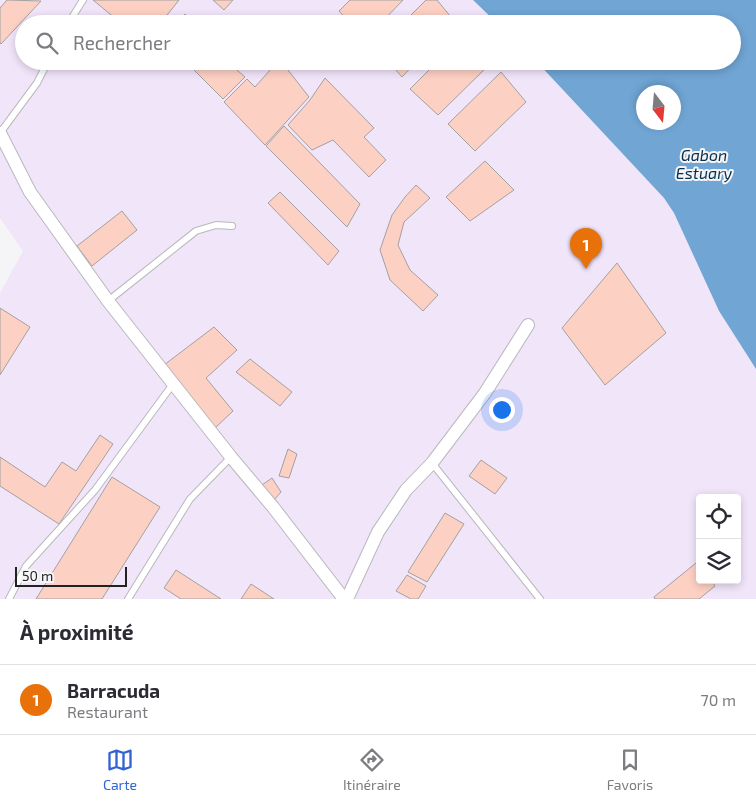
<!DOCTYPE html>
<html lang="fr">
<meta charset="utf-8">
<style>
:root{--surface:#fff;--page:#f2f2f3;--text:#2b2b33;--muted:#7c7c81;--line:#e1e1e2;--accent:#3363d3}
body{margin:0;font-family:"Exo 2",sans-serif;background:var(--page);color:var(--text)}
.controls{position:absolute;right:15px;bottom:15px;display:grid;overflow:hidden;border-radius:5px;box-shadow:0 2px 8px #0003}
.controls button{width:45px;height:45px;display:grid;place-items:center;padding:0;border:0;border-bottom:1px solid var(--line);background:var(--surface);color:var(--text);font:25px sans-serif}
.compass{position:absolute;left:636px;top:85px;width:45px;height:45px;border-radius:50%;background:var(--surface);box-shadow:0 2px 8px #0003;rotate:164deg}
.scale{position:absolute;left:15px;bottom:12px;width:112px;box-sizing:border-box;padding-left:5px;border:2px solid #222223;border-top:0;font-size:14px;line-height:18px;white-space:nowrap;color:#222223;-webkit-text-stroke:4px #f5f4f7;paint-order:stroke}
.you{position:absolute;left:501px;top:409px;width:18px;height:18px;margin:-12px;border:4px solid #fff;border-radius:50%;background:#1a73e8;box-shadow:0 0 0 8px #1a73e833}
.badge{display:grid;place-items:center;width:32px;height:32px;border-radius:50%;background:var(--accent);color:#fff;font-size:16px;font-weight:700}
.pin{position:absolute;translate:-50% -41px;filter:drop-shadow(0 1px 2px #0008)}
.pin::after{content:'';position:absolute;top:26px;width:18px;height:15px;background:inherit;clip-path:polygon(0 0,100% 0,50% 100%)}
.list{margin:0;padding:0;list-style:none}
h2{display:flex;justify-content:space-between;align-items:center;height:65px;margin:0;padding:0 20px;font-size:21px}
h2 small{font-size:16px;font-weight:400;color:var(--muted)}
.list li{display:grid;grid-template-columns:32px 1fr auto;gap:15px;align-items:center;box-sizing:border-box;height:70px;padding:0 20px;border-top:1px solid var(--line)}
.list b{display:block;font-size:19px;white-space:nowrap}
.list p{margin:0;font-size:16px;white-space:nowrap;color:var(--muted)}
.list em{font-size:16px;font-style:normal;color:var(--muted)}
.icon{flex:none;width:28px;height:28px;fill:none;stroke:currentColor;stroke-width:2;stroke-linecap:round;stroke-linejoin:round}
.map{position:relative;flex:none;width:756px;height:599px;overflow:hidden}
.search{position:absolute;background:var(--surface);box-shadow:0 2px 8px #0003;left:15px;right:15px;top:15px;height:55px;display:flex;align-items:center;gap:12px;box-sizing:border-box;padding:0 18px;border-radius:28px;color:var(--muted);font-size:19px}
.sheet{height:135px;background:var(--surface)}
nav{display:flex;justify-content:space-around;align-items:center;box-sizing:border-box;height:70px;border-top:1px solid var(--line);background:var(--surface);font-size:14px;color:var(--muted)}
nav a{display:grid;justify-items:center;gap:2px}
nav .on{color:var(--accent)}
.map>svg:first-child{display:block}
</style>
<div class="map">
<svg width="756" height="599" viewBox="0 0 756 599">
<rect width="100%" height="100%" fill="#f5f4f7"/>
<path fill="#f1e5fa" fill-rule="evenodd" d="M0,0H473L498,24H24V61H536L664,198L674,213L719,311L756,369V599H0V293L23,251L0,218ZM700,498H737V580H700Z"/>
<path fill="#70a5d4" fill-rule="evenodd" d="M473,0H756V369L719,311L674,213L664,198L536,61H732V24H498ZM644,92H674V122H644Z"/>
<path fill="#fdd0c4" stroke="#a4a09f" d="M7,0L41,1L1,44L0,43V8Z
M93,0H179L160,24H122Z
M213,0H233L224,10Z
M350,0H403L380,24H351L339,11Z
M426,0H437L455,22L453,24H402Z
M185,14L194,24H177Z
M185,61H243L237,70L245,77L223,99Z
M278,61H281L309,97L265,145L224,102L247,79L255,87Z
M388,61H417L402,77Z
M438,61H488L490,64L438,115L410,89Z
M501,72L526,102L475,151L448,124Z
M325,78L374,128L364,137L386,160L369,177L333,140L312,150L288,125L310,100Z
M284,126L360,204L347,227L266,146Z
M485,161L514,190L470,221L446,197Z
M416,185L430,198L404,222L398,245L410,270L438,295L423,311L390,280L380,250L392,215L405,197Z
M280,192L339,251L328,265L268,203Z
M122,211L137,230L92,266L77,246Z
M617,263L666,333L605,385L562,328Z
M0,308L30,327L0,375Z
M214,327L237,350L206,378L233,411L214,429L164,365Z
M250,359L292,392L280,406L236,372Z
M100,435L113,444L59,524L0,486V457L45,487L62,462L76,471Z
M288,449L297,454L289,478L279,476Z
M481,460L507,478L495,494L469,476Z
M112,477L160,507L102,599H36Z
M272,478L281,492L274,500L262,485Z
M445,513L464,524L427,582L408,572Z
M696,563L700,567V580H711L715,586L699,599H655L654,597Z
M176,570L221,599H181L164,588Z
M407,575L426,586L418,599H411L396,591Z
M251,584L274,599H241Z"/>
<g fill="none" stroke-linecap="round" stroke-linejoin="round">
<defs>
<path id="service" d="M68,24L83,0
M0,133L37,83L48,61
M108,301L196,231L216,225L232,226
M432,463L540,599
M9,599L26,566L95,490L173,384
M128,599L190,499L231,457"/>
<path id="minor" d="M0,133L30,192L108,301L231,457L273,507L344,599
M347,599L378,532L406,490L432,463L485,393L528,325"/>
</defs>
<use href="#service" stroke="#b9b8bb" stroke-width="8"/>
<use href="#minor" stroke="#b9b8bb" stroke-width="14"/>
<use href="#service" stroke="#fff" stroke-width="6"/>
<use href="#minor" stroke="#fff" stroke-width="12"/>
</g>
<g text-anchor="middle" stroke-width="4" stroke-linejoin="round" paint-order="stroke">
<g font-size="16" font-style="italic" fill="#052f4e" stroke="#f5f4f7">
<text x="704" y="161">Gabon<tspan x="704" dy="18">Estuary</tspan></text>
</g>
</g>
</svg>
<div class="controls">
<button><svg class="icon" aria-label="locate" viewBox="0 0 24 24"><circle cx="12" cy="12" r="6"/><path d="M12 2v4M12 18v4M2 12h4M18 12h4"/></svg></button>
<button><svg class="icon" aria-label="layers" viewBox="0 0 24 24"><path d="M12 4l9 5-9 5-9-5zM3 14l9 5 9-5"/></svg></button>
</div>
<svg class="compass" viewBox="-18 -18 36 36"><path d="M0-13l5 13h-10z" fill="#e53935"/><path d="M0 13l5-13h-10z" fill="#7c7c81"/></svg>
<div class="scale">50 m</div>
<div class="you"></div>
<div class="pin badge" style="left:586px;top:269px;background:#e8710a">1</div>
<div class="search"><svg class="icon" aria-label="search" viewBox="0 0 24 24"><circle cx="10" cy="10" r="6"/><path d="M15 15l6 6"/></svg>Rechercher</div>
</div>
<section class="sheet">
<h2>À proximité<small></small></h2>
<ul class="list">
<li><span class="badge" style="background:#e8710a">1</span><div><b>Barracuda</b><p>Restaurant</p></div><em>70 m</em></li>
</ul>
</section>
<nav>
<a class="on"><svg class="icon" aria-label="map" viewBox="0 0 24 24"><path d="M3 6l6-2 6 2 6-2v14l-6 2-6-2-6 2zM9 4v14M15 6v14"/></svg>Carte</a>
<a><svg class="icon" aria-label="directions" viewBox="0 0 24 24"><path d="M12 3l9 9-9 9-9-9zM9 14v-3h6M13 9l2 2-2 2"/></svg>Itinéraire</a>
<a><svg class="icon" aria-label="saved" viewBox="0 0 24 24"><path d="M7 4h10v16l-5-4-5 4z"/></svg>Favoris</a>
</nav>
